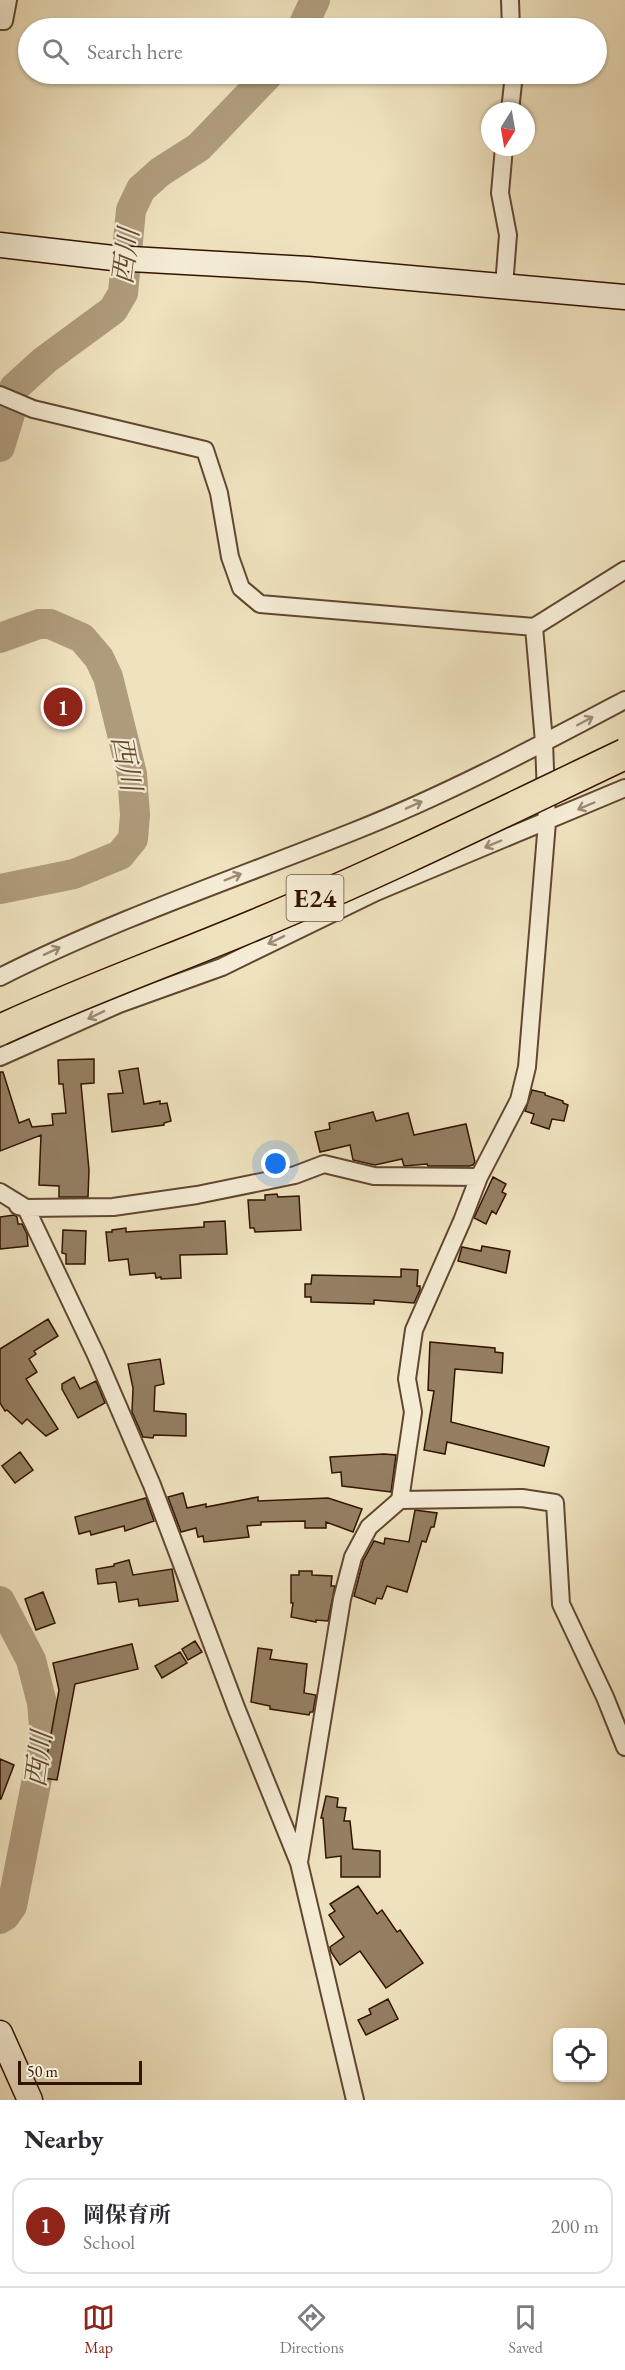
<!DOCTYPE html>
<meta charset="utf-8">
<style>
:root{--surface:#fff;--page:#f2f2f3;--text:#2b2b33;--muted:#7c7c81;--line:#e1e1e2;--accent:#8f2418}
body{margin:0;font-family:"EB Garamond","Noto Serif JP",serif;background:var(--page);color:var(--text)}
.controls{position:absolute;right:18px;bottom:18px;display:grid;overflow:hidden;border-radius:12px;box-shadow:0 2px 4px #0004}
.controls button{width:54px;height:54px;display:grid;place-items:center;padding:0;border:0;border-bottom:2px solid var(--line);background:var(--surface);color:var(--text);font:30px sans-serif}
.compass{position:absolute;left:481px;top:102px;width:54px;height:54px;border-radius:50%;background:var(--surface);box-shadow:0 2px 4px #0004;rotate:191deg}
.scale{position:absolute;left:18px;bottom:15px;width:124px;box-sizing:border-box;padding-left:6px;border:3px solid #321300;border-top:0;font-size:16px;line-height:21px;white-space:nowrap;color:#321300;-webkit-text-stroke:4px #f5ecd5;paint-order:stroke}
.you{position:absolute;left:276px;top:1164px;width:21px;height:21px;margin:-15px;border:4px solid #fff;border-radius:50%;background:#1a73e8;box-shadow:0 0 0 9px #1a73e833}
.badge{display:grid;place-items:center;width:39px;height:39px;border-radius:50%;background:var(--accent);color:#fff;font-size:20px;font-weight:700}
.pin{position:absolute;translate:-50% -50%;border:3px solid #fff;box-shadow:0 2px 6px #0006}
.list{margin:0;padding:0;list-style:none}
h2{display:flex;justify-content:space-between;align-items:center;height:78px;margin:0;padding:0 24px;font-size:26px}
h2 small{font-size:20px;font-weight:400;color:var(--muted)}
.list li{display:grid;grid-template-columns:39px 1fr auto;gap:18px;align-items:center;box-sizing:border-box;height:96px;margin:0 12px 12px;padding:0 12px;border:2px solid var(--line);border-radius:18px}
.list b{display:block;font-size:22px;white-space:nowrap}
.list p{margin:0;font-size:20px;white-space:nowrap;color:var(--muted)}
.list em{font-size:20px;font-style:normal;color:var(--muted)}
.icon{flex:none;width:33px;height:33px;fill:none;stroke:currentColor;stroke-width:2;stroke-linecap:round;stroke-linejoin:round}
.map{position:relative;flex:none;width:625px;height:2100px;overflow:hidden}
.search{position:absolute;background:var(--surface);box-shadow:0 2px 4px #0004;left:18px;right:18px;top:18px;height:66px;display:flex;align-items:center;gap:15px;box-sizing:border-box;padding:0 21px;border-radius:33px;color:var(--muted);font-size:22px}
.sheet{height:186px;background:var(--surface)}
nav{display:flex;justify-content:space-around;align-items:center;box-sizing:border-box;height:84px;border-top:2px solid var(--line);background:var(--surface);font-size:16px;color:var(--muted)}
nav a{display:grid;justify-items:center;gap:3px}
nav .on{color:var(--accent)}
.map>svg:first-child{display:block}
</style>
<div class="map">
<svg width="625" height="2100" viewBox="0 0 625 2100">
<rect width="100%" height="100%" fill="#efe2be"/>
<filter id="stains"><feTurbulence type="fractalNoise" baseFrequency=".00333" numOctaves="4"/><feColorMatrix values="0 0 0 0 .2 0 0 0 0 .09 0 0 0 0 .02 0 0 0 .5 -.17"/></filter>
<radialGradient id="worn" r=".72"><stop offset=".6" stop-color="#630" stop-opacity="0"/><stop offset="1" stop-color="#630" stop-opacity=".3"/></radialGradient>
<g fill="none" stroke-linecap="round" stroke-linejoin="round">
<path stroke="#af9c7d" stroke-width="30" d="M302,28L315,0
M0,447L10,414L14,388L45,360L113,310L123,293L131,210L141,189L160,172L199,147L269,74
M0,638L39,624H50L82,638L99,658L108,677L132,774L135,815L133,839L120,855L74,874L0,889
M0,1601L31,1660L42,1703L45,1738L12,1906L5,1916L0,1919"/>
</g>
<path fill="#947f63" stroke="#321300" stroke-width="1.5" d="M94,1059V1083L81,1084L89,1170L88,1197H59V1186L39,1185L41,1135L0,1151V1072H3L19,1123L29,1119L32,1127L53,1125L52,1114L66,1113L63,1084H59L58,1060Z
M138,1068L144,1104L160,1101V1104L167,1103L171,1121L164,1123V1125L112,1132L108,1094L123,1093L119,1071Z
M532,1090L545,1093V1095L563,1101V1103L568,1105L564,1121L552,1119L549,1129L531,1123L534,1114L525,1111Z
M373,1112L376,1121L408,1113L414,1135L466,1124L475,1162L473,1165L469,1166H428L427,1164L404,1166L402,1159L375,1165L353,1160L350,1145L320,1152L315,1132L330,1129L329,1123Z
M493,1177L506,1184L502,1192L506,1194L496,1214L492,1211L486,1224L474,1218Z
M277,1194L278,1197L299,1196L301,1230L255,1232L254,1228H250L248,1200H265V1195Z
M14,1215L17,1217L18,1224H22L27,1234L28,1246L0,1249V1217Z
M225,1221L227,1254L180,1255L181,1278L161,1279V1277L156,1278L155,1273L130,1275L128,1259L109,1261L106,1232H112V1230L126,1228V1232L204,1227V1222Z
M63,1230L86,1231L85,1264H66V1254L62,1253Z
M482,1246L510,1251L506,1273L458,1261L462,1247L481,1251Z
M401,1269L418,1270L417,1286H420V1290L414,1303L374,1300V1304L311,1302V1297H305V1284H311L312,1275L401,1277Z
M48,1319L58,1336L34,1351L36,1354L29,1359L37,1372L26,1379L58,1429L46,1436L27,1419L22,1424L7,1410L5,1411L0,1403V1349Z
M430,1342L495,1348V1352L503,1353L502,1373L455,1369L451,1422L549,1447L544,1466L447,1442L445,1454L424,1450L434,1391L428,1390Z
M160,1359L164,1384L155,1386L154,1411L186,1414V1436L154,1435L153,1438L143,1437L132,1412L133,1388L128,1364Z
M74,1377L80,1389L96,1381L105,1403L78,1418L62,1389V1384Z
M20,1452L33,1470L15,1483L2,1466Z
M384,1454L396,1455L391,1492L342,1486L341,1472L332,1473L330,1457Z
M183,1493L187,1508L206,1504V1507L258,1497V1501L328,1498L362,1509L353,1532L326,1522V1528H305V1521L261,1522V1525L247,1526L249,1537L204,1542L203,1536L198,1537L196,1528L181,1532L168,1497Z
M146,1498L154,1521L125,1531L124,1526L91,1535L90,1531L79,1534L75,1517Z
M415,1510L437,1513L434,1527H431L426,1542L422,1541L407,1592L387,1586L382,1599L377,1598L375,1604L354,1596L363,1561L374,1541L384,1544L385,1538L409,1542Z
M129,1560L133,1575L172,1569L178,1601L139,1606L138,1599L119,1602L116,1582L98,1584L96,1569L114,1566V1564Z
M299,1571H312V1575L332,1576L331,1586H335L328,1621L316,1620V1622L291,1617L293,1603H291V1575H299Z
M43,1592L55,1623L36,1630L25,1599Z
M195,1641L202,1652L188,1660L182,1649Z
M132,1644L138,1669L75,1684L57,1780L43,1778L59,1690L53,1663Z
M258,1648L272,1650L270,1659L307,1664L304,1693L316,1695L313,1712H310L309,1715L270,1709V1706L251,1702Z
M180,1652L187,1663L162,1678L155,1666Z
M0,1759L14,1765L1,1799H0Z
M326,1796L338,1798L337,1807L346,1808L344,1821H350L353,1849L380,1851V1877H341V1856L326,1858L323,1818H321Z
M358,1886L377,1914L382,1910L397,1932L400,1930L423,1963L386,1988L360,1951L340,1965L331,1952L330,1947L344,1937L329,1915L335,1911L330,1904Z
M388,1999L398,2019L366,2035L358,2020L371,2014L369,2009Z"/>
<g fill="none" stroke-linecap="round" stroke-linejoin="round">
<defs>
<path id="street" d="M510,0L511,28
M0,21H4L8,0
M510,111L514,74
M504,147L500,193L508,235L504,286
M0,395L33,409L205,450L219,493L230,557L241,588L260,604L534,627
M0,977C113,920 234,879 352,832C446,795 536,747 625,700
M0,1057L119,1004L222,967L376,892L625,788
M0,1192L26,1208L96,1355L152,1485L237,1710L299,1863L355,2100
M18,1206L26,1208L113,1207L197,1195L295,1175L324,1164L374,1176L479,1177
M400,1500L413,1412L407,1379L414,1330L462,1221L479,1177L519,1100L527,1067L547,822L544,742L534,627L625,570
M299,1862L342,1599L353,1557L369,1527L400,1500L522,1498L555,1503L561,1604L605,1697L625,1747"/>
<path id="secondary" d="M0,245L113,258L308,269L625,297
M0,2033L30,2100"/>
</defs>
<use href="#street" stroke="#614730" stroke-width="20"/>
<use href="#secondary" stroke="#321300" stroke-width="27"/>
<use href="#street" stroke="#f5ecd5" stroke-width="16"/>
<use href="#secondary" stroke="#f5ecd5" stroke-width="24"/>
<defs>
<path id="highway-bridge" d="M0,1030C84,991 171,960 257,924C382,872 503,812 625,754"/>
</defs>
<use href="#highway-bridge" stroke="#321300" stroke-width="33" stroke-linecap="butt"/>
<use href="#highway-bridge" stroke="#efe2be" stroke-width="30"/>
</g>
<defs><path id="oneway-shaft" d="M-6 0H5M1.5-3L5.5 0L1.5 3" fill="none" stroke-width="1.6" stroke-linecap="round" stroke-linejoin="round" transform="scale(1.5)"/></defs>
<g stroke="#9d8a75">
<use href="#oneway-shaft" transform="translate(585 721) rotate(-28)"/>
<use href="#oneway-shaft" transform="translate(414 805) rotate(-24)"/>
<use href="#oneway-shaft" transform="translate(586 806) rotate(157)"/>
<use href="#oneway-shaft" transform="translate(493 844) rotate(157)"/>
<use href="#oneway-shaft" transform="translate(233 877) rotate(-22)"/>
<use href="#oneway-shaft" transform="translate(276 940) rotate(154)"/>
<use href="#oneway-shaft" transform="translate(52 951) rotate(-25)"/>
<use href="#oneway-shaft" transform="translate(96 1015) rotate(154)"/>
</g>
<g text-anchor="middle" stroke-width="4.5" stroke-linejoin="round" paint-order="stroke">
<rect fill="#f5ecd5" stroke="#6c5440" stroke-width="1.5" x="286.5" y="875" width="57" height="46" rx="4.5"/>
<g font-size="26" font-weight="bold" fill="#321300">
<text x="315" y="907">E24</text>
</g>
<g font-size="28" font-style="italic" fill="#644a32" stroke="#f5ecd5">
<text transform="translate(125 256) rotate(-83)" y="10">西川</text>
<text transform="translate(127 763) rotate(79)" y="10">西川</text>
<text transform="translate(38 1759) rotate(-83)" y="10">西川</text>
</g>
</g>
<rect width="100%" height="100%" filter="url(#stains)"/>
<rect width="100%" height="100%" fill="url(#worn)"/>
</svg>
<div class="controls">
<button><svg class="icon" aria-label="locate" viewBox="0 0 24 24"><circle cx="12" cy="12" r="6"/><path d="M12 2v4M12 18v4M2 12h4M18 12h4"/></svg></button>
</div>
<svg class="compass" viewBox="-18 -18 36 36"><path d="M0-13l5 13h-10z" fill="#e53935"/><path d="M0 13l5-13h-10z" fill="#7c7c81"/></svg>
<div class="scale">50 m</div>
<div class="you"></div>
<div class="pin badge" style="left:63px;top:707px">1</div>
<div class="search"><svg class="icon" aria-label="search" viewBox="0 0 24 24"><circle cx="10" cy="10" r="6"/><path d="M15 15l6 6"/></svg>Search here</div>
</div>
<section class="sheet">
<h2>Nearby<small></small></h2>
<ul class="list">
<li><span class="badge">1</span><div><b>岡保育所</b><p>School</p></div><em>200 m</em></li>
</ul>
</section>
<nav>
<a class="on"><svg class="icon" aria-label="map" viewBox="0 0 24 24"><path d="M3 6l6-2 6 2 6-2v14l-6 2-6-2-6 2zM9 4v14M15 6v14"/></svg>Map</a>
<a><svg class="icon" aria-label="directions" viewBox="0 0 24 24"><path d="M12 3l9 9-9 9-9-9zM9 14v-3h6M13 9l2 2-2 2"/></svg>Directions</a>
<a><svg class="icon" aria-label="saved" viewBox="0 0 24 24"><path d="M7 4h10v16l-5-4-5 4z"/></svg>Saved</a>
</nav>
